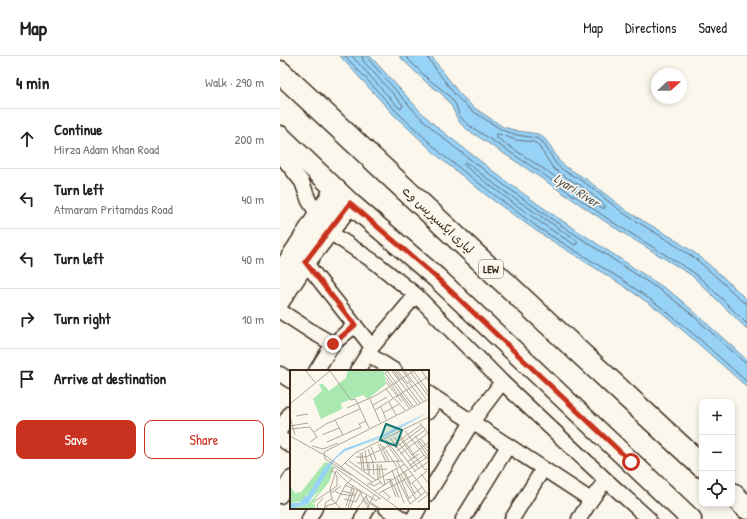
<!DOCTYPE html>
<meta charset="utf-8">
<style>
:root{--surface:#fff;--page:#f2f2f2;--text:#222;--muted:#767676;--line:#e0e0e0;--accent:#c8321e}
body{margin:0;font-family:"Patrick Hand","Playpen Sans Arabic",sans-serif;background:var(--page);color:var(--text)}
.controls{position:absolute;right:12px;bottom:12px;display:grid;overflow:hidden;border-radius:8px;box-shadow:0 2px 6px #0003}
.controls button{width:36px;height:36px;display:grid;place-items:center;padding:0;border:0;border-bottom:1px solid var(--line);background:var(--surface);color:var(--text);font:20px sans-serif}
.compass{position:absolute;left:371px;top:12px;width:36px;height:36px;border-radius:50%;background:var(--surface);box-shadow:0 2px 6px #0003;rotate:69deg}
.stop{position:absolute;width:12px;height:12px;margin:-9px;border:3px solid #c8321e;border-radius:50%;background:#fff}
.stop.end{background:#c8321e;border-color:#fff;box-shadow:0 1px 4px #0008}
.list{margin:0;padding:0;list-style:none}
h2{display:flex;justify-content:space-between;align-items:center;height:52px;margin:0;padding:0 16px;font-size:17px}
h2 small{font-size:13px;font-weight:400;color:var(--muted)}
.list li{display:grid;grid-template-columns:26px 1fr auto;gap:12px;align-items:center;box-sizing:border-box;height:60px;padding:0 16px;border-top:1px solid var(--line)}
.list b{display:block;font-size:15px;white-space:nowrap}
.list p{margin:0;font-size:13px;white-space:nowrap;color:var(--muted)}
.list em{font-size:13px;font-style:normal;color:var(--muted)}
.actions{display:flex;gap:8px;padding:12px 16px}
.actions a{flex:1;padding:9px 0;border:1px solid var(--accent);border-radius:8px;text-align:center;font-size:14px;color:var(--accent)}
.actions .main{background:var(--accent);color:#fff}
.icon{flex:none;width:22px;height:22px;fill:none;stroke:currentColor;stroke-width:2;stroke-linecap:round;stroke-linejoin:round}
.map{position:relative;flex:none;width:467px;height:463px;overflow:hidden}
header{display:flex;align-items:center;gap:24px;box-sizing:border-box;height:56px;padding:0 20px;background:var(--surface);border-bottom:1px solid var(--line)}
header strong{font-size:19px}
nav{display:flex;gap:22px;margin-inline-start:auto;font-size:14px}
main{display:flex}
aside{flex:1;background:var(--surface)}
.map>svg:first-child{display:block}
</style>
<header>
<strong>Map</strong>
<nav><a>Map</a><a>Directions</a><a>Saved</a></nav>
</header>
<main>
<aside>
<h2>4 min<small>Walk · 290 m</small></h2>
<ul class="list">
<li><svg class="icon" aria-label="ahead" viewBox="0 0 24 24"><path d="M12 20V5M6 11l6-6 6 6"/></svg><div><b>Continue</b><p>Mirza Adam Khan Road</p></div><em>200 m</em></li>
<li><svg class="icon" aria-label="left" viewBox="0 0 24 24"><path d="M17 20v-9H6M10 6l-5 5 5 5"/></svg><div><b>Turn left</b><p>Atmaram Pritamdas Road</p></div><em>40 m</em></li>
<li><svg class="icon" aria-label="left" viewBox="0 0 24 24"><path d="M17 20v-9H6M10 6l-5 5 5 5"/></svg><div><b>Turn left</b></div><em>40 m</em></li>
<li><svg class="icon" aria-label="right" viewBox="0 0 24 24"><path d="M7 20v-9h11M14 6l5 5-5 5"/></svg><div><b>Turn right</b></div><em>10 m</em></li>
<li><svg class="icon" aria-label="arrive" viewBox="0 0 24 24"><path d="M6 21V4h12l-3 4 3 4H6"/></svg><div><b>Arrive at destination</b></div></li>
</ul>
<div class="actions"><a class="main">Save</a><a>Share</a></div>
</aside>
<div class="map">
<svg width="467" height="463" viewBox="0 0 467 463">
<rect width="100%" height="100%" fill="#fbf7ec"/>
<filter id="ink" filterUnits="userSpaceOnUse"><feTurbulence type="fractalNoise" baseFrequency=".025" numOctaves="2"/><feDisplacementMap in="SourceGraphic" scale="8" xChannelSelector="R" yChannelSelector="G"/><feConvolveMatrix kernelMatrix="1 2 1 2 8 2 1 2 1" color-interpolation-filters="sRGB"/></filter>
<g filter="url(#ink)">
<path fill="#97d2f7" stroke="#728fa0" d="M60,0H90L140,55L158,72L176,86L227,126L272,158L392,237L411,253L467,304V331L414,284L379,254L339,227L258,176L210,142L161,103L113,58Z
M119,0H151L179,37L193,51L223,71L238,75L258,78L265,83L271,91L279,105L286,111L306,123L348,156L391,181L419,200L444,222L467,244V273L426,233L411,219L332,170L246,112L188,74L180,67L176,60L172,51L167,44L162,38L146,26Z"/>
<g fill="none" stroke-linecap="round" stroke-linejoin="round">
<path stroke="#606d75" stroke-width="1" d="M65,0L116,55L164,100L213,138L260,173L341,223L381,251L417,281L467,326
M72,0L119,52H122L123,49L85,7L83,4L82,0
M87,0L89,4L137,58L155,75L173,90L224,129L270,162L389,240L409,256L463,305L467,306
M125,0L148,23L164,35L170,41L176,49L179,59L183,64L190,70L248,108L334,167L413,216L429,230L467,268
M148,0L149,4L176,40L191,54L222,74L237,79L256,82L262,85L267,93L276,108L283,114L304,126L346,159L389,185L416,203L441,225L463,246L467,247
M219,78L236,84L254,86L258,89L273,112L281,118L301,130L325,149V152H322L217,82L216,79Z
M185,107H187L221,133L297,185V188L295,189C256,165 221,138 185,110L184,108Z"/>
<defs>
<path id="street" d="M0,98L22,126L29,145L48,175L96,207L136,239L222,326L326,424L369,463
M25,206L92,291
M0,255L34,277L53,288
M88,298L115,315
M36,315L53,288L75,269
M77,315L92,291L136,239
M0,318L11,325
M148,337L311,444
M148,356L157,343
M0,374L11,356
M0,382L11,390
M148,438L192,366L222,326
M0,440L11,422
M106,452L123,463
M29,463L35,452
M82,463L88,452
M133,463L139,452
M183,463L228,390
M232,463L263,413
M299,463L311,444L326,424"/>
<path id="secondary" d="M0,80L70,147L157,222L411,463
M0,219L55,134
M0,244L25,206L70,147"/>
<path id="highway" d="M0,16L284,282L422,410
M452,438L467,452"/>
</defs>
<use href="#street" stroke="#3b2a1e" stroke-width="17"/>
<use href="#secondary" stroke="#3b2a1e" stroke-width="23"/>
<use href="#highway" stroke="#3b2a1e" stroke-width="25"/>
<use href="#street" stroke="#fbf7ec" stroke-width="14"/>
<use href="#secondary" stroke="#fbf7ec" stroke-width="20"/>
<use href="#highway" stroke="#fbf7ec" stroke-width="22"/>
</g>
</g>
<g fill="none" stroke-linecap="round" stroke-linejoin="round" filter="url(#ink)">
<path stroke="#c8321e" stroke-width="5" d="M53,288L75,269L25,206L70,147L157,222L351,406"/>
</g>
<g text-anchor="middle" stroke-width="3.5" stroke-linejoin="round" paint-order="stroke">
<rect fill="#fbf7ec" stroke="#75685c" stroke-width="1" x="199" y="204" width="24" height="18" rx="3"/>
<g font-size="11" font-weight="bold" fill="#3b2a1e">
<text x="211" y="217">LEW</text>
</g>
<g font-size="12" fill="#3b2a1e" stroke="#fbf7ec">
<text transform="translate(158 164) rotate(43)" y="4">لیاری ایکسپریس وے</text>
</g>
<g font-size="13" font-style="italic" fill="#525454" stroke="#fbf7ec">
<text transform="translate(297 134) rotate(32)" y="5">Lyari River</text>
</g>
</g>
<g transform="translate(10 314)">
<rect width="139" height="139" fill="#fbf7ec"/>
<path d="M58,0H94L96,14L78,29L73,25L51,33L52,39L31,49L23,29L32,21L29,14H33L39,21L56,8ZM35,92L39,93L18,126L16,125L11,132L0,133V116L5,123L11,122ZM41,95L44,97L39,112L25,129V133H21L25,135V139H0L18,134L31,120L18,130Z" fill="#a9e8af"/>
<path d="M139,41L103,59L95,65L57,80L94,66L104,59L139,42L94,67L55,81L45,89L18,134L0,139V133H10L16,125L17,127L34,98L54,79L95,64L104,58Z" fill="#97d2f7"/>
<path fill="none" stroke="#aea59a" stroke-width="1" d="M15,0L25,12M100,0L95,3L121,37M101,0L127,34M103,0L110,10M105,0L130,33M107,0L118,14M112,0L121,12M114,0L136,29M119,0L139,27M123,0L139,23M131,0L139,12M40,1L61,30L65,29L68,34L79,58M98,2L123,36M96,8L109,26M118,11L133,31M96,12L112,32M96,19L104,29M110,25L119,38M80,29L90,52M105,29L115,40M99,32L106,45M0,34L41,0M83,35L97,27M91,37L96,49M57,38L85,26L125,0M85,40L139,6M93,43L109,34M6,46L18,44M0,47L5,65M45,50L53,65M130,53L139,64M0,56L18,53M0,59L20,57L27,67L20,72M115,61L139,91M24,62L36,54L70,39M109,64L135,100L138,99M32,65L49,58M0,66L36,86L109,139M108,66L125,89M125,66L139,83M104,67L129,99M100,68L125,101M130,68L139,79M94,70L109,91M96,70L139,126M127,71L138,86M37,72L71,57L69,54L76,51M90,73L99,92M88,74L96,92M103,75L131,55M22,76L33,79L48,73M93,76L107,97M81,77L86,90M105,78L133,57M78,79L83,92L84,105M75,80L78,100M107,81L135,60M72,82L74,100M70,83L72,99M110,84L138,63M122,85L139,72M66,87H76L100,75M59,91L86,110M107,91L125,124M117,92L129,84M55,93L82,112M67,93L112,91M87,94L88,109L93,115M91,94L95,115M89,95L90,107M119,96L134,85M51,97L65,83L139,47M106,98L119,129M73,100L97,99M102,100L114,133M46,101L58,113L82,128L77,139M46,101L40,119L42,129L51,139M114,101L121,114M124,102L139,91M40,103L44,97L91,129M131,104L139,114M61,105L35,89L34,82L139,29M79,105V92M111,105L126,129M107,108L120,134L135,122M99,109L106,127M96,110L101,109L103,116M80,114L84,116L91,112M55,115L71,122M77,115L115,94M104,115L109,128M45,121L50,124L65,126M52,121L65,124M85,121L139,86M93,121L100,127L98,129M41,123L51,116M72,123L71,125L78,134M89,123L123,105M85,124L82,128L86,131L89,128M131,125L122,113L137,101M76,126L79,133L89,139M54,129L66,132L71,122M72,129L80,139M118,129L132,117M25,131L47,116V106L42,100M80,132L91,139M128,132L139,124M46,133L56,114L62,109M56,136L63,115M28,138L27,135L33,128M58,138L64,119M34,139L36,132L42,129M37,139L36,136L46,133M60,139L67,121M67,139L77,125"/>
<path fill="#0f766e" fill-opacity="0.15" stroke="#0f766e" stroke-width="2" d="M96,54L112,60L106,76L90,70Z"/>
<rect width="139" height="139" fill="none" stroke="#3b2a1e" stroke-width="2"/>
</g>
</svg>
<div class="controls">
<button>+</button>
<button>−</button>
<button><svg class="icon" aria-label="locate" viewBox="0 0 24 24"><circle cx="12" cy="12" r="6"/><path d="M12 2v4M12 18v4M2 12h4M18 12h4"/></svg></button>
</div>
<svg class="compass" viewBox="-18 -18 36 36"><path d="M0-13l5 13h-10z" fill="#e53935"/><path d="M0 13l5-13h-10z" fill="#767676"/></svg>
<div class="stop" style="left:351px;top:406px"></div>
<div class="stop end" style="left:53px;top:288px"></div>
</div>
</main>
